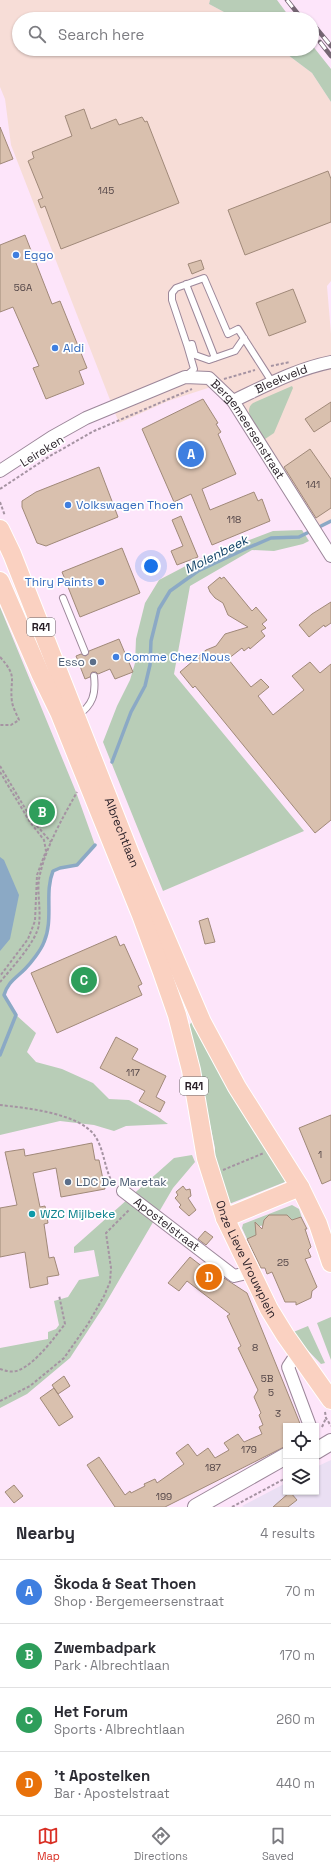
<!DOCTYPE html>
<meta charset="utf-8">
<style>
:root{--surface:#fff;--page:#f2f2f3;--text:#2b2b33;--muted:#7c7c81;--line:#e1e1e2;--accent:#d93025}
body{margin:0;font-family:"Space Grotesk",sans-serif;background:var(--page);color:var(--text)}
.controls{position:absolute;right:12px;bottom:12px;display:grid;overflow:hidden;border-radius:0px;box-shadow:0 1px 3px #0004}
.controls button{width:36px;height:36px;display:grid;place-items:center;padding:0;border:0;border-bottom:1px solid var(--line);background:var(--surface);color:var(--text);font:20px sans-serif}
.you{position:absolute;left:151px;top:566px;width:14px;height:14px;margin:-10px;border:3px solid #fff;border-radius:50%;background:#1a73e8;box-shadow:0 0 0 6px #1a73e833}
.badge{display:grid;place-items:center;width:26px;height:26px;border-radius:50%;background:var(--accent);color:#fff;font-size:13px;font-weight:700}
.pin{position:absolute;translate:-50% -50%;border:2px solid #fff;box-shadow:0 1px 4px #0006}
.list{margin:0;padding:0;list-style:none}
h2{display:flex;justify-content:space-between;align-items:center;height:52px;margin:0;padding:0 16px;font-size:17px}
h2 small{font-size:13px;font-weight:400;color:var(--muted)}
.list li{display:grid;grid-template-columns:26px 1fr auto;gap:12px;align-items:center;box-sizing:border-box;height:64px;padding:0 16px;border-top:1px solid var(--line)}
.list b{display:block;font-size:15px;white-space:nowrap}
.list p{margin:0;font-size:13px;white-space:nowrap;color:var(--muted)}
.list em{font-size:13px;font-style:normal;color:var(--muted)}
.icon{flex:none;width:22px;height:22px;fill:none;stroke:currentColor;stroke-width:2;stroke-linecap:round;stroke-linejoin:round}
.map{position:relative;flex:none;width:331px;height:1507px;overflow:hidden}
.search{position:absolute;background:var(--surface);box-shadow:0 1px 3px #0004;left:12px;right:12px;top:12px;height:44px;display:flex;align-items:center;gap:10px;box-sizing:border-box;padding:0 14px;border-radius:22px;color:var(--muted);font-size:15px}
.sheet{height:308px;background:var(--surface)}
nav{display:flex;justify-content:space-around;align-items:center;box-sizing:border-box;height:56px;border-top:1px solid var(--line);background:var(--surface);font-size:11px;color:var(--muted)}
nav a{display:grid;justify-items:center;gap:2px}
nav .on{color:var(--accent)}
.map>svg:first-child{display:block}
</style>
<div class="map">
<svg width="331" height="1507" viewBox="0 0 331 1507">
<rect width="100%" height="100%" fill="#fde5fa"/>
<path fill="#f7ddd7" d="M0,0H210L209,4L237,19H19V49H280L312,73L331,102V281L327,286L331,334V521L324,525L309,522L217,385L168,401L119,423L11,145L5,99L0,87Z"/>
<path fill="#eadff3" d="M331,1460V1507H244L242,1506L286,1483V1492H316V1467Z"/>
<path fill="#b8cdb7" d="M210,0H277L291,19H237L209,4Z
M312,45L331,69V102L312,73L280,49H312Z
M292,386L293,388L274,433L265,439C259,430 241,412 253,403Z
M302,530L309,541L303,544L274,551L252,550L190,586L174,674L304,831L163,891L103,742L117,706L130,680L135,663L136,639L145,603L159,580L199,559L273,531Z
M0,607L76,792L95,845L77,865L60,868L53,871C44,894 54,919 44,942C41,950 31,963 25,969C15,979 8,982 4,995L16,1015L36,1033L27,1052L36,1062L62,1069L93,1083L109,1099L129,1100L157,1116L168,1124L126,1126L114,1131L94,1125L60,1121L0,1135Z
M192,1022L212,1059L290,1180L229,1204L215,1174V1148L189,1025Z
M192,1155L195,1162L173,1188L104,1306L70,1358L27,1394L0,1408V1348L48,1339V1332L56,1329L59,1325L54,1301L68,1297L79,1280L99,1276L94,1250L74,1253V1247L174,1158Z
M292,1205L299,1209L302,1218L290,1223L259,1226V1235L247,1239L242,1228L243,1224Z
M331,1317V1360L317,1323Z
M308,1326L325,1363L321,1364L291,1333Z"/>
<path fill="#8ba9c5" d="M0,857L4,860L19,895L10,939L0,951Z"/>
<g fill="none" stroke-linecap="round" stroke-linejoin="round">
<path stroke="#8ba9c5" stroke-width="3.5" d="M112,762L131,712L145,686L150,665L151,641L159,609L170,591L198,571L243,550L271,538L299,537L331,521
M0,1055L16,1015L4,995C8,982 15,979 25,969C31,963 41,950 44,942C54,919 44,893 53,871L60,868L77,865L95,845"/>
</g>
<path fill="#d9c0ae" stroke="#a08979" d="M84,109L91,129L116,119L119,125L142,117L145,122L147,121L179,203L61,249L45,206L41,208L38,200L43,198L28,161L34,158L32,152L72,136L65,116Z
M0,127L13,159L0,164Z
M328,171L331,179V222L245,255L228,210Z
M25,235L52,304L60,301L87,368L79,371L84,384L46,399L33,368L39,366L13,307L0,312V245Z
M201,260L204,269L192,274L188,264Z
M293,289L306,322L269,336L256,303Z
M203,399L218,423L216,424L221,432L218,434L236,474L202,489L210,510L254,492L258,501L262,499L270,521L212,545L191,494L174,502L142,429Z
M331,402V421L314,432L305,419Z
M310,449L331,479V508L316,518L284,467Z
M99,467L118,517L46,546L37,543L22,507V501L36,492Z
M181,516L198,557L177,565L171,551L183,546L172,520Z
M122,548L140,593L80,617L62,572Z
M220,577L221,579L224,577L252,611L256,607L267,620L262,624L266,628L261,631L265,636L250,649L249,647L244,651L242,648L228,659L251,687L261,679L269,687L258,696L273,715L304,690L292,676L310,662L320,673L331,664V820L315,833L195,686L193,688L180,672L206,650L216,646L225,634L248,627L228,615L223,603L215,598L210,592L208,587Z
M331,602V623L325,627L324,625L309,637L299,625L312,614Z
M119,639L133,672L115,679L110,669L98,674L96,672H92L90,677L85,679L76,656L81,654L86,656L89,651Z
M208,918L215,942L205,944L199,921Z
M116,936L120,946L124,944L142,984L138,986L142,995L57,1033L31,973Z
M116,1037L138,1049L132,1059L166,1076L156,1097L165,1102L160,1112L139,1101L145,1091L100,1068Z
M331,1115V1180L322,1184L299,1128Z
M92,1143L95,1160H99L105,1189L61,1197L56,1168L33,1173L40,1207L45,1206L48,1223L44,1224L49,1258L54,1257L59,1275L47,1277L48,1284L30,1288L25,1252L0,1257V1208L17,1205L5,1152L24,1149L25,1156Z
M183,1186L186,1190L190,1189L191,1196L188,1198L196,1210L189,1216L179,1207L181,1205L175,1198L178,1195L176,1192Z
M269,1215H287L292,1220L301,1217L307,1229H305L311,1247L308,1250L311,1257L305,1259L317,1287L312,1291L311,1298L296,1305V1302H285L272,1272L267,1274L265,1268H261L247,1239L256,1235L255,1222L262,1229L264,1220Z
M205,1231L213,1237L206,1245L198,1239Z
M190,1257L222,1282L224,1278L247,1293L301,1426H286V1446L165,1507H115L87,1465L99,1457L125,1495L130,1491L131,1493L145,1486L144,1484L155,1479L157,1483L184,1464L176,1453L188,1444L197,1456L208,1448L215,1458L229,1450L224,1443L238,1434L244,1442L262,1434L259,1427L263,1425L259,1415L261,1413L254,1397L258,1390L238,1348L241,1346L227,1316L230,1314L187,1281L179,1291L168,1283Z
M64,1376L70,1386L58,1394L52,1385Z
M54,1388L73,1417L59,1426L40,1398Z
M14,1485L23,1496L14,1503L5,1492Z
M290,1492L297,1500L288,1507H273Z"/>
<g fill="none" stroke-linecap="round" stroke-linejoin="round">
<defs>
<path id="service" d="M186,284L215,358
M244,338L235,351L209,360L195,355L192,344L187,345L172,300V293L176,288L204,278L228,334L238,329L272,382
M186,376L194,369L187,345
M63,598L85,652
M77,716C93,705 96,694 94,676"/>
<g id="minor">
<path id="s1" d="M233,401C265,386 296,369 331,362"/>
<path id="s2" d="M0,471L52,437L86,418L185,377L209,378L233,401L331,556"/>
<path id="s3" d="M123,1191L234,1276L251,1272"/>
<path d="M299,1355L294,1358L288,1367L310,1426"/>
</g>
<path id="secondary" d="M316,1451L331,1442
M196,1507L286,1456"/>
<g id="primary">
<path id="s4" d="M0,529L12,554L131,856L202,1022L237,1087L300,1187L318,1224L331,1263"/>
<path id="s5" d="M0,581L40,673L59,712L141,915L162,972L177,1015L191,1070L206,1158L225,1218L269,1309L285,1335L331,1400"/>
<path d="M225,1218L300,1187"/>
</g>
</defs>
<use href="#service" stroke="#9c879a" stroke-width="8"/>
<use href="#minor" stroke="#9c879a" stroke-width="14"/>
<use href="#secondary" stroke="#9c879a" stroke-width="18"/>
<use href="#primary" stroke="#fff" stroke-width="20"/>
<path stroke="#a593a2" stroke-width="2" stroke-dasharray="3 2" stroke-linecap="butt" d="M271,366L290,362
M224,379L255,370
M0,489L50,456L94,431L192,389
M0,502L5,516
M0,657C19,678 9,679 12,702C13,708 17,715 19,720L11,725H0
M0,766L32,820L51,842
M0,772L30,822L44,840L46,851L37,875L35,921L28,939L0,976
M0,982C11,969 37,941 39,924C41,909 37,893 39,879C45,848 62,819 77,792
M0,1105C26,1108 79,1113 95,1136C105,1151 104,1170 114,1185
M223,1170L264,1153
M0,1369C6,1371 13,1373 19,1370C35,1364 55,1337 65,1324L59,1295
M0,1401L30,1386L64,1358L88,1324L104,1296L110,1282L111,1268L106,1233L129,1210
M325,1412L326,1418L331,1426
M322,1427L326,1418
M232,1507L286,1478"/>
<use href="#service" stroke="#fff" stroke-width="6"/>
<use href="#minor" stroke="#fff" stroke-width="12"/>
<use href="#secondary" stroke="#fff" stroke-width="16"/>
<use href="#primary" stroke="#fad1c1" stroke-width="18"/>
<defs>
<path id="rail" d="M287,0L302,19
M312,23L331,46
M320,42L331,56"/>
</defs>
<use href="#rail" stroke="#756673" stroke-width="4.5"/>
<use href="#rail" stroke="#fff" stroke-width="3" stroke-dasharray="9" stroke-linecap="butt"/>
</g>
<g fill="#3f7fe0" stroke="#fff" stroke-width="1.5">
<circle cx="16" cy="255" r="4"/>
<circle cx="55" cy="348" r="4"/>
<circle cx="68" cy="505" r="4"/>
<circle cx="101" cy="582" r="4"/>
<circle cx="116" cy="657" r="4"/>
</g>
<g fill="#5c6f8a" stroke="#fff" stroke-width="1.5">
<circle cx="93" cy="662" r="4"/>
<circle cx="68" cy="1182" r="4"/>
</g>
<circle fill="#0f9aa8" stroke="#fff" stroke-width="1.5" cx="32" cy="1214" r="4"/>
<g text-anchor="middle" stroke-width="3.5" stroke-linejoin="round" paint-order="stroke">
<g font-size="10" fill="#544648">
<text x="106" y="194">145</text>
<text x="23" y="291">56A</text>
<text x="313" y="488">141</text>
<text x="234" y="523">118</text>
<text x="133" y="1076">117</text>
<text x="320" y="1158">1</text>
<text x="283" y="1266">25</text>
<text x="255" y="1351">8</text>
<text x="267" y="1382">5B</text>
<text x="271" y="1396">5</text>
<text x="278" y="1417">3</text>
<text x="249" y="1453">179</text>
<text x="213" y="1471">187</text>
<text x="164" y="1500">199</text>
</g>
<g fill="#fff" stroke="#686267" stroke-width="1">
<rect x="27" y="618" width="28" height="18" rx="3"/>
<rect x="180" y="1077" width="28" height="18" rx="3"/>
</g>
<g font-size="11" font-weight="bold" fill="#271e26">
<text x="41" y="631">R41</text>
<text x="194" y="1090">R41</text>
</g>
<g font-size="12" fill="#366cbe" stroke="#fff" text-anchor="start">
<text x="24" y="259">Eggo</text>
<text x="63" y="352">Aldi</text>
<text x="76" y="509">Volkswagen Thoen</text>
<text x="93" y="586" text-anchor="end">Thiry Paints</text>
<text x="124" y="661">Comme Chez Nous</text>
</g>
<g font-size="12" fill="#271e26" stroke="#fff">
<text dy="4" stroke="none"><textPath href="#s1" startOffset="53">Bleekveld</textPath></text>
<text dy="4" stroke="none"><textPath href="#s2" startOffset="297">Bergemeersenstraat</textPath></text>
<text transform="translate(42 451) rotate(-32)" y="4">Leireken</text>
<text dy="4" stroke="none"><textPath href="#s4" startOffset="327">Albrechtlaan</textPath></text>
<text dy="4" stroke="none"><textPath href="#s3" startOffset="55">Apostelstraat</textPath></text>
<text dy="4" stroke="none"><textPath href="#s5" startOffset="724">Onze Lieve Vrouwplein</textPath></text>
</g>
<g font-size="12" fill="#4e5e75" stroke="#fff" text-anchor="end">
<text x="85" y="666">Esso</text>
<text x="76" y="1186" text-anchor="start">LDC De Maretak</text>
</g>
<g font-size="12" fill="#0d838f" stroke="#fff" text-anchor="start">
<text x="40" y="1218">WZC Mijlbeke</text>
</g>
<g font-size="13" font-style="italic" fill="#0f4066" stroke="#fff">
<text transform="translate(216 554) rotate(-27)" y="5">Molenbeek</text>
</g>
</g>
</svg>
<div class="controls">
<button><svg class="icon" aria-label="locate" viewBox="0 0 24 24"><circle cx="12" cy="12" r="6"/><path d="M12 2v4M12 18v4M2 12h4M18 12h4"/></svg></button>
<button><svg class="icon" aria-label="layers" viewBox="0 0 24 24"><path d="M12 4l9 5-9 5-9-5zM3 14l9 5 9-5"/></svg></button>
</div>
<div class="you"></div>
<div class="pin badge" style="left:191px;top:454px;background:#3f7fe0">A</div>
<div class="pin badge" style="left:42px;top:812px;background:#2e9e5b">B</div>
<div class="pin badge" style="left:84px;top:980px;background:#2e9e5b">C</div>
<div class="pin badge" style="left:209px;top:1277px;background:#e8710a">D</div>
<div class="search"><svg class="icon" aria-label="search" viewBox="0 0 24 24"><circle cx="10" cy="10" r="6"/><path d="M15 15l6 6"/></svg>Search here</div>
</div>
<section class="sheet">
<h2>Nearby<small>4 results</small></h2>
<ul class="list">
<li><span class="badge" style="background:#3f7fe0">A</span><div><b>Škoda &amp; Seat Thoen</b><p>Shop · Bergemeersenstraat</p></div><em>70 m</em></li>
<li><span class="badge" style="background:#2e9e5b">B</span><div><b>Zwembadpark</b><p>Park · Albrechtlaan</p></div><em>170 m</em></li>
<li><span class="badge" style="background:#2e9e5b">C</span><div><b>Het Forum</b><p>Sports · Albrechtlaan</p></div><em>260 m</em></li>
<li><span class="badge" style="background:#e8710a">D</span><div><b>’t Apostelken</b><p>Bar · Apostelstraat</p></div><em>440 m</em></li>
</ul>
</section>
<nav>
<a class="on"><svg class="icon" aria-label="map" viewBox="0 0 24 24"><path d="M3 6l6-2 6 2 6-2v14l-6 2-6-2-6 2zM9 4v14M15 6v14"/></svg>Map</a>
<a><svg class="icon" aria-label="directions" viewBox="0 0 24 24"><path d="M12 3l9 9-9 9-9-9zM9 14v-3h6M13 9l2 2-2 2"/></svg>Directions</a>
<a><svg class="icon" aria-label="saved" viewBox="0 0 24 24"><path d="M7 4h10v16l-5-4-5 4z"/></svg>Saved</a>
</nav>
